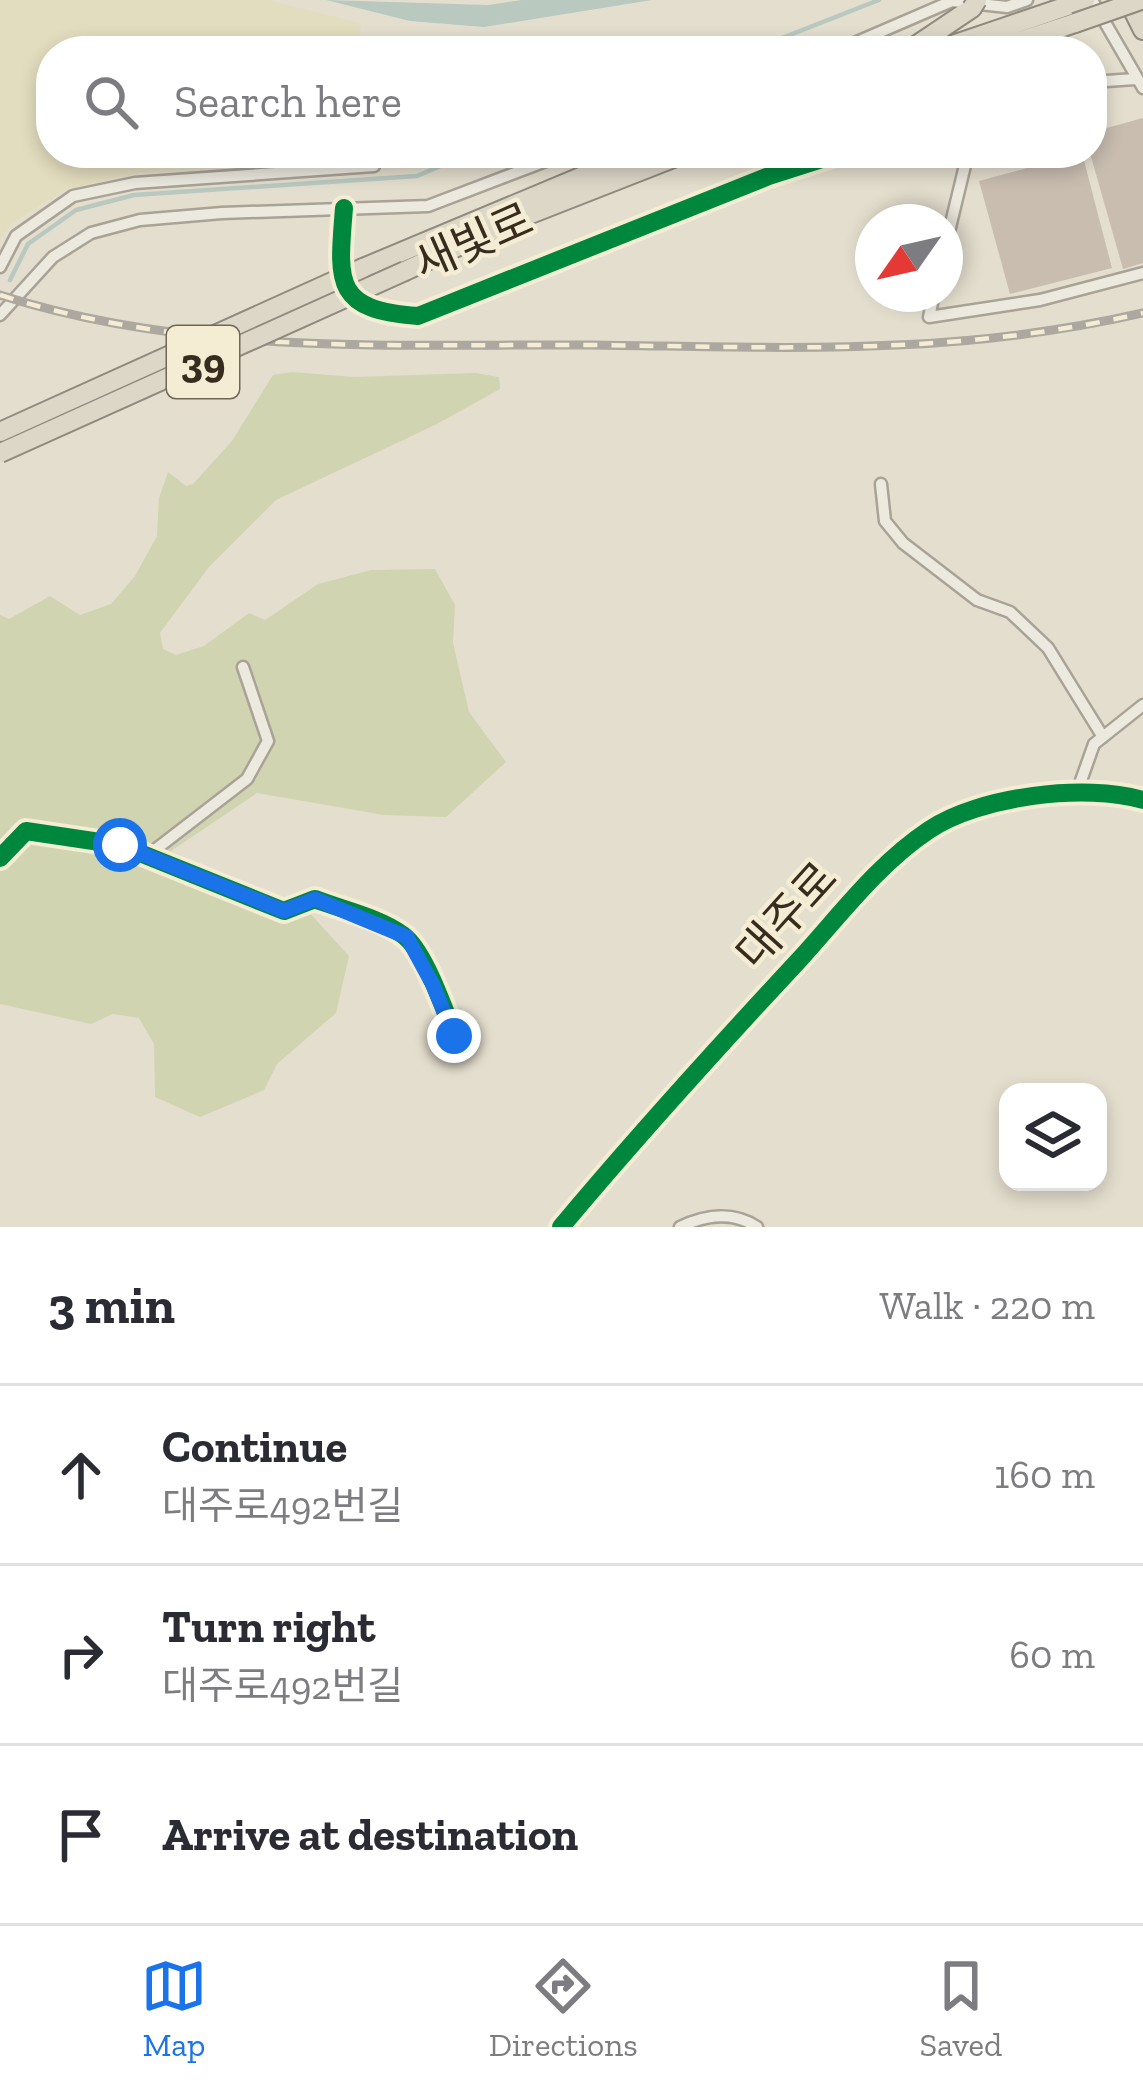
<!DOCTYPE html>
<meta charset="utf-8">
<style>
:root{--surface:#fff;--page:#f2f2f3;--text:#2b2b33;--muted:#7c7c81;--line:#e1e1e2;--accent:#1a73e8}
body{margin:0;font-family:"Zilla Slab","Noto Sans KR",serif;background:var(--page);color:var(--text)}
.controls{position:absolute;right:36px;bottom:36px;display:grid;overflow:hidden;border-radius:24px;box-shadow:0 6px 18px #0003}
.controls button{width:108px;height:108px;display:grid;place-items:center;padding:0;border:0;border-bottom:3px solid var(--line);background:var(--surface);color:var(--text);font:60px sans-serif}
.compass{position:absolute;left:855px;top:204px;width:108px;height:108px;border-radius:50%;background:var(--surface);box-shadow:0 6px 18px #0003;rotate:236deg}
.stop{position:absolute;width:36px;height:36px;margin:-27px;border:9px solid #1a73e8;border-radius:50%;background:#fff}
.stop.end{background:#1a73e8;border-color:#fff;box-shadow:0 3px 12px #0008}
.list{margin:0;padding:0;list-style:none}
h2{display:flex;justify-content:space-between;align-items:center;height:156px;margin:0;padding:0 48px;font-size:51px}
h2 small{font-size:39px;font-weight:400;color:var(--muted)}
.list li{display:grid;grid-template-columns:78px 1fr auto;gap:36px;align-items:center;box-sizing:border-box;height:180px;padding:0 48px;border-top:3px solid var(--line)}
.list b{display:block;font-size:45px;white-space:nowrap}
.list p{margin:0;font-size:39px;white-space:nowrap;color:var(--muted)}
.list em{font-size:39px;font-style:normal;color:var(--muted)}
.icon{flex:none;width:66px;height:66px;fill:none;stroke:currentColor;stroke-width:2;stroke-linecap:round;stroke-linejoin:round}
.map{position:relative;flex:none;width:1143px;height:1227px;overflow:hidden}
.search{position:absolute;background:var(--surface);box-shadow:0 6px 18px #0003;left:36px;right:36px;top:36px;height:132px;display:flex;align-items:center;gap:30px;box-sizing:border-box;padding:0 42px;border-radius:48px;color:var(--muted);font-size:45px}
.sheet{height:696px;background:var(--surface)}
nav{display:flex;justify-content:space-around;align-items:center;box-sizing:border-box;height:168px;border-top:3px solid var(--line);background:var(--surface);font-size:33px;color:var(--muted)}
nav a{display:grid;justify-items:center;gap:6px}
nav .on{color:var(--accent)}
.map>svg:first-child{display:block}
</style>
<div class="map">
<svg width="1143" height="1227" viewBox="0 0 1143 1227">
<rect width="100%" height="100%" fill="#e4dece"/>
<path fill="#e3ddbf" d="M0,0H268L360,23L362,51H51V153H371V156L140,173L69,188L12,223L0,240Z"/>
<path fill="#d1d4b1" d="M292,372L354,377L475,373L499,377L500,389L437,424L276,500L209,567L160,633L163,649L176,655L204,646L249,613L265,620L318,584L371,570L435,569L455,605L453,643L469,712L506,762L446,817L384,815L257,793L171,851L307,910L349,956L336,1013L277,1064L264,1090L200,1117L155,1097L154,1044L139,1018L113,1014L91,1024L0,1004V615L9,619L50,596L80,615L111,604L135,576L157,536L159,498L168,472L186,486L193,484L232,441L273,375Z"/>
<path fill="#b9c9c0" d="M326,0L488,5L522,0H652L484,27L410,21Z"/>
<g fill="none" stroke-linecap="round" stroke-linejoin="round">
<path stroke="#b9c9c0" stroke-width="4.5" d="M749,51L879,0
M10,280L28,244L76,210L134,195L417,176L471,153"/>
</g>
<path fill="#c8bdaf" d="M1143,118V263L1123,269L1090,153L1092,132Z
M1082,153L1112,268L1010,294L979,181Z"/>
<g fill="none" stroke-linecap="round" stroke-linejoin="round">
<defs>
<path id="minor" d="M1092,0L1143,88
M836,51L952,1L1007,7L1027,0
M1092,82L1135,79
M344,208C338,282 333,310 418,316L769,176L841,153
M945,248L968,153
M0,267L16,236L73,196L135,183L374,166
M934,294L929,317L1040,300L1143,273
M0,315L53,257L91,233L140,220L222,213L428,206L567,153
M881,484L885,521L903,543L977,600L1010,612L1048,648L1103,737
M1077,792L1094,744L1143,705
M147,856L247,779L268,741L243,667
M0,858L26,831L120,845L284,911L315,899C343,910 378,917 403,935C425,951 444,1010 455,1036
M680,1227C705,1215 733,1211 757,1227"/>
<path id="tertiary" d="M561,1227C638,1135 718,1047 800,959C841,914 878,864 929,830C979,796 1086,783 1143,800"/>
<path id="trunk" d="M1128,0L1143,30
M908,51L972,8
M935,51L1085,0
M990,51L1075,23
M363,268L638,153
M405,271L515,220L686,153"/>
</defs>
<use href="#minor" stroke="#a9a397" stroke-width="15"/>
<use href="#tertiary" stroke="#a9a397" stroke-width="18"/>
<use href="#trunk" stroke="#8f897e" stroke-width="22"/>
<use href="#minor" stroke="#ece9df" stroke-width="10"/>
<use href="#tertiary" stroke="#ece9df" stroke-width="14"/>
<use href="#trunk" stroke="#ddd7c8" stroke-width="18"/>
<defs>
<path id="rail" d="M0,295C191,356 391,344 589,345C783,347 951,357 1143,313"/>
</defs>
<use href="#rail" stroke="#aca89f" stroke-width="9"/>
<use href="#rail" stroke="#f4edd4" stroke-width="4.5" stroke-dasharray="14" stroke-linecap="butt"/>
<defs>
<path id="trunk-bridge" d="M972,8L977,0
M1075,23L1141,0
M0,432L363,268
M0,453L405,271"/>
</defs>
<use href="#trunk-bridge" stroke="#8f897e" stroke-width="22" stroke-linecap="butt"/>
<use href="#trunk-bridge" stroke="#ddd7c8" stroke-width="18"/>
<defs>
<path id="cycleway" d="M344,208C338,282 333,310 418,316L769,176L841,153
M0,858L26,831L120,845L284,911L315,899C343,910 378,917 403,935C425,951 444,1010 455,1036
M561,1227C638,1135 718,1047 800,959C841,914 878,864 929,830C979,796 1086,783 1143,800"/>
</defs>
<use href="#cycleway" stroke="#f4edd4" stroke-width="26"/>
<use href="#cycleway" stroke="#00873e" stroke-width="18"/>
</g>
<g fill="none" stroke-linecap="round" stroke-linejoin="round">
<path stroke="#1a73e8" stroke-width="15" d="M120,845L284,911L315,899L407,937L433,985L454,1036"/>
</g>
<g text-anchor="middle" stroke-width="9" stroke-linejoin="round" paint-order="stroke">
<rect fill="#f4edd4" stroke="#706655" stroke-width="3" x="167" y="326" width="72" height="72" rx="9"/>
<g font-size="42" font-weight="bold" fill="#382c1f">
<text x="203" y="377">39</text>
</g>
<g font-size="45" fill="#382c1f" stroke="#f4edd4">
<text transform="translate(473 241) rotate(-24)" y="16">새빛로</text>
<text transform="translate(786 915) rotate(-48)" y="16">대주로</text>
</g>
</g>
</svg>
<div class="controls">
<button><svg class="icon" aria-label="layers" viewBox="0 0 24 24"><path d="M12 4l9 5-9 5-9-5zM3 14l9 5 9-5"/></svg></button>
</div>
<svg class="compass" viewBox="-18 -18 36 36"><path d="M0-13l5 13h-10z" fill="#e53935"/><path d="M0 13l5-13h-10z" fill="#7c7c81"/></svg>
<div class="stop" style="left:120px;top:845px"></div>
<div class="stop end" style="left:454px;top:1036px"></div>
<div class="search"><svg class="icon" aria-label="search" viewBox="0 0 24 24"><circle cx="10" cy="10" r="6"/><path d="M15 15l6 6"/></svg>Search here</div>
</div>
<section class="sheet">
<h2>3 min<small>Walk · 220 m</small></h2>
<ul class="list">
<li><svg class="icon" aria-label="ahead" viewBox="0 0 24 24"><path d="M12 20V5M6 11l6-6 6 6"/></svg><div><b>Continue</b><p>대주로492번길</p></div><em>160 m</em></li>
<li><svg class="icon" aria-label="right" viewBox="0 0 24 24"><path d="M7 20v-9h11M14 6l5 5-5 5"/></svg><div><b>Turn right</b><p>대주로492번길</p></div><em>60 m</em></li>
<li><svg class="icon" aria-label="arrive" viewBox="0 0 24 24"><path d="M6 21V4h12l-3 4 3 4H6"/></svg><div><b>Arrive at destination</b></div></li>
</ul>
</section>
<nav>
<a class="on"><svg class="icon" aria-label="map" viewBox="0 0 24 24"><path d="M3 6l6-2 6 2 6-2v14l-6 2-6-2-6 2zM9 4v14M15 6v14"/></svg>Map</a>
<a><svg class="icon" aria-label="directions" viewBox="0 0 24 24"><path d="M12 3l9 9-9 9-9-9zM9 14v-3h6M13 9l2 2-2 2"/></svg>Directions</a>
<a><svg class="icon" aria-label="saved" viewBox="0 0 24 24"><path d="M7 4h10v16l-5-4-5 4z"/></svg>Saved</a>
</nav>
